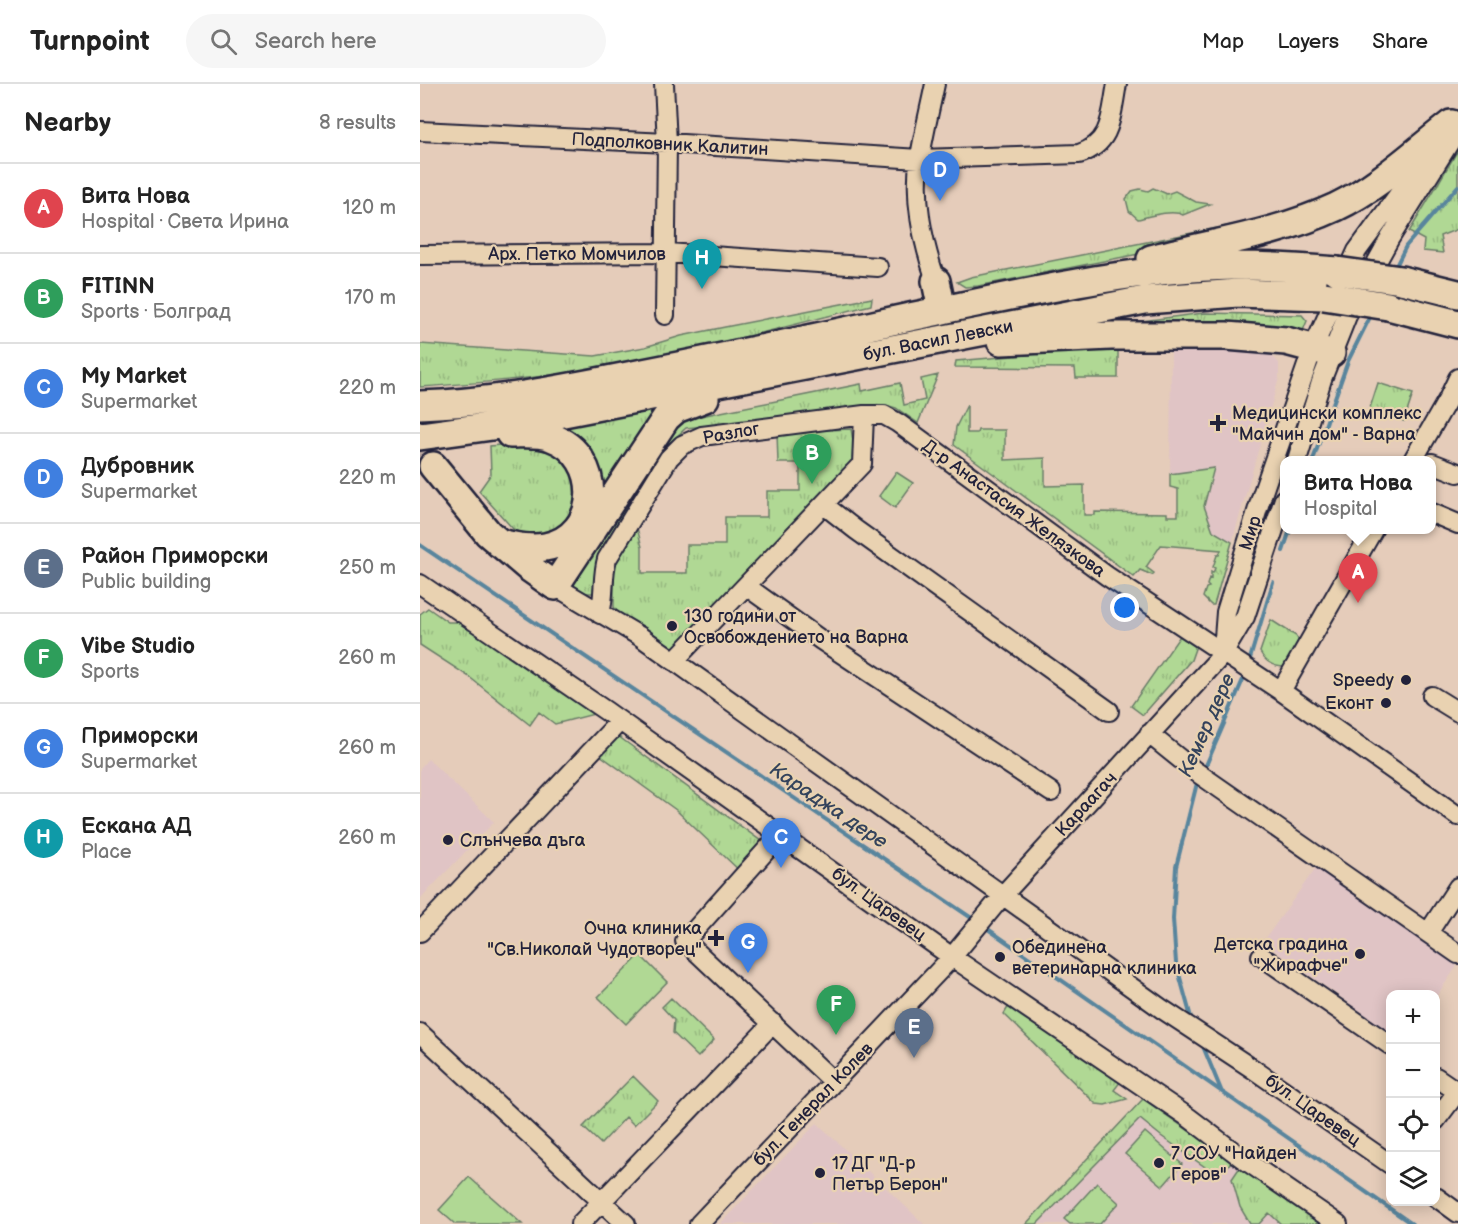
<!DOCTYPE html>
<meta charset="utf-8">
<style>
:root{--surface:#fff;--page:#f6f6f6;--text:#222;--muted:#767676;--line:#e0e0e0;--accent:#22223b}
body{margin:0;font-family:"Balsamiq Sans",sans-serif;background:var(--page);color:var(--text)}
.controls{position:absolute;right:18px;bottom:18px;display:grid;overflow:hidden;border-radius:12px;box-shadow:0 3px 15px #0003}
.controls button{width:54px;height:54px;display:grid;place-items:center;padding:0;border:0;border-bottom:2px solid var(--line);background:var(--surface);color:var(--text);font:30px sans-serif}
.you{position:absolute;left:705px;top:524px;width:21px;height:21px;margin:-15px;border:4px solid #fff;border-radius:50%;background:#1a73e8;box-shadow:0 0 0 9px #1a73e833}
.badge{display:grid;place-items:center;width:39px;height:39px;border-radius:50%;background:var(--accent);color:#fff;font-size:20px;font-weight:700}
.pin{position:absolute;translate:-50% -50px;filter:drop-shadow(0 2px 3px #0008)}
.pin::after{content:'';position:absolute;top:32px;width:21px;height:18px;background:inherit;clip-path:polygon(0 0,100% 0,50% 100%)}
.popup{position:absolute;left:860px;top:372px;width:156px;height:78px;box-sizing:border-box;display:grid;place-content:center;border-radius:12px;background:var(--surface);filter:drop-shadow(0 2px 4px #0005);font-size:20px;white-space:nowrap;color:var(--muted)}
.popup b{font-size:22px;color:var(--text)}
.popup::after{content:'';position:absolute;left:50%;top:100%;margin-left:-12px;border:12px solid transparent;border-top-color:var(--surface)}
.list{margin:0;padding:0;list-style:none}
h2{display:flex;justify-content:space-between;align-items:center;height:78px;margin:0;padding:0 24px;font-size:26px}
h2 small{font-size:20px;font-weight:400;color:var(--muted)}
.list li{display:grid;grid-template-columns:39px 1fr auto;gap:18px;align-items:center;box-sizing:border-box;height:90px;padding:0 24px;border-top:2px solid var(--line)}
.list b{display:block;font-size:22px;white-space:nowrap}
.list p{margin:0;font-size:20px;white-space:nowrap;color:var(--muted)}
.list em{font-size:20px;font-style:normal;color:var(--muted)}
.icon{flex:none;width:33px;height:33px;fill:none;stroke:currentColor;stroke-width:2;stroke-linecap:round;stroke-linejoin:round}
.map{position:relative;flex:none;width:1038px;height:1140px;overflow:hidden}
header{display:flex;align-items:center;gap:36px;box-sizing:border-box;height:84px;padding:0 30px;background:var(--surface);border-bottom:2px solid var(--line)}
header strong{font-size:28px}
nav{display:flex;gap:33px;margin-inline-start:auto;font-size:21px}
.search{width:420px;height:54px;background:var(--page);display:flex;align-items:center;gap:15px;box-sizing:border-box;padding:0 21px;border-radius:33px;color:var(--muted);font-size:22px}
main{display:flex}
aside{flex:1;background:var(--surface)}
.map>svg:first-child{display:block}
</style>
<header>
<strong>Turnpoint</strong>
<div class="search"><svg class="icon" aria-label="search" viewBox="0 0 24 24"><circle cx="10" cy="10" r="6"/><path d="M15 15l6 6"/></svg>Search here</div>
<nav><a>Map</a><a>Layers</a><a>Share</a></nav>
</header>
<main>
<aside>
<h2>Nearby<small>8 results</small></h2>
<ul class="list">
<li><span class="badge" style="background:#e0444e">A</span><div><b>Вита Нова</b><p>Hospital · Света Ирина</p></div><em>120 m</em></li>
<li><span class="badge" style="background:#2e9e5b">B</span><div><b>FITINN</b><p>Sports · Болград</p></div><em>170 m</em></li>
<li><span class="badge" style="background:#3f7fe0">C</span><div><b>My Market</b><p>Supermarket</p></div><em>220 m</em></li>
<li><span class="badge" style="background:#3f7fe0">D</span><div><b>Дубровник</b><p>Supermarket</p></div><em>220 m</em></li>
<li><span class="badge" style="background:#5c6f8a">E</span><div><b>Район Приморски</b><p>Public building</p></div><em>250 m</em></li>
<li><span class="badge" style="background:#2e9e5b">F</span><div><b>Vibe Studio</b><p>Sports</p></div><em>260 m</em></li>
<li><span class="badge" style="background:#3f7fe0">G</span><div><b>Приморски</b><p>Supermarket</p></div><em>260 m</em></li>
<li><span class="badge" style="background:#0f9aa8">H</span><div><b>Ескана АД</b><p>Place</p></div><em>260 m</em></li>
</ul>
</aside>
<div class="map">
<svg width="1038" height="1140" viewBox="0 0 1038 1140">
<defs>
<pattern id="grass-tufts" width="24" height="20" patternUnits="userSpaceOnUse" patternTransform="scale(1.5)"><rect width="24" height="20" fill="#b0d894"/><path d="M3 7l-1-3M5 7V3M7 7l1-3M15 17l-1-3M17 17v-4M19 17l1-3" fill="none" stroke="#97b980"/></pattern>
</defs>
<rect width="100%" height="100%" fill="#e5ccba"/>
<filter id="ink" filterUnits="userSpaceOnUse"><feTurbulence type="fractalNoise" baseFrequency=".0167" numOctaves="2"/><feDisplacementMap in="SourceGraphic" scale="12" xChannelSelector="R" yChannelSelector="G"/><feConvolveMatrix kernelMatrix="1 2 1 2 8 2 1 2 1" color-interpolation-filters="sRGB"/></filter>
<g filter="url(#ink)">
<path fill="#e0c4c5" d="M802,262L848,268L859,279V294L812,458L793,447L784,422L794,385L750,390L751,263Z
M8,675L74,738L0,815V684Z
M897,782L1037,882L1016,913V910H970V948L843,858Z
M723,1015L901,1140H606Z
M397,1039L504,1140H300Z"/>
<path fill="url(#grass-tufts)" stroke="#697d68" stroke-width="1.5" d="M1038,66V145L1020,152L1023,169L1003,167L1004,156L989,148Z
M733,104L747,110L755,107L776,118L790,120L763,131C753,125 730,132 718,135L709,127L706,115L712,107L720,105L728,107Z
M847,134L754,163L558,202L545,203L537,198L551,193Z
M452,214L451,221C357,245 263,270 167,286C112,295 56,299 0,303V260L175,272L225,263L261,252L305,243Z
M784,229L882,231L887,237L882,249L674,243Z
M698,263V294H656L655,284L535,283L536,277Z
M518,291L498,339L476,324L469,322L266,344L242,366L177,473L176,509H163L151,501L256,337L441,300L442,307L480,299L484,321L505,316L501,295Z
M958,299L993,310L984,337L949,327Z
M547,321V349H557L558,346H585V376L625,374V402L664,401V431H675V428L747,429V432H758V405L750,403V390L794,384L784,422L793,447L812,458L794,521H791L783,513L786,504L789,503L787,501L789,494L791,495V488L793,489L795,484L793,483L797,471H799L801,466L741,461L726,483L734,489L732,491L720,486L714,493L534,361L536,343Z
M237,323L238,327L172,429L147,348L139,340Z
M431,345L436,375L254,565L250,564L200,532L194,523V479L216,440L222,463V489H267V461H305V433H347V407H380V379H358L357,348Z
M113,353L156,384L158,418L145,443L109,455L94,446L59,407L71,390L70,362L100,359Z
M8,524L28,538H57L186,627L135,640L119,628L110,641L48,592L0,561V530Z
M851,536L876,552L880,559L870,578L863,583C852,582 845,578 840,568Z
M762,549L777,559L771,576L723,631L711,622Z
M191,647L349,763L325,792L256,726L173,666Z
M251,914L294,956L278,973L253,949L254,936L242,923Z
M593,915L701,997L694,1006L707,1015L685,1021L676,1020L584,930Z
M213,992L238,1017L214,1041L206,1033L181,1060L163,1043Z
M723,1015L812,1077L806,1084L788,1085L741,1052L720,1035L617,1140H606Z
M820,1083L901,1140H861L849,1129L839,1140H830L820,1123L812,1095Z"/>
<path fill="#b0d894" stroke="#697d68" stroke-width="1.5" d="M476,388L493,399L475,424L459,412Z
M220,871L247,898L206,940L178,913Z
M725,1048L762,1080L743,1102L705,1070Z
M49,1093L102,1140H35L19,1126Z
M677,1099L699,1119L680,1140H650L644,1135Z"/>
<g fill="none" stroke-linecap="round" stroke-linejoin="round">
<path stroke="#59859d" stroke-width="4" d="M975,184L986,162L1038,102
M893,376L928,277L951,231
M0,461L556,837
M863,467L870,446
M829,578L853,498
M784,686L825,591
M565,843L992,1140
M772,937L756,879L753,835L756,783L778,695
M782,960L801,1006"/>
<path stroke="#beaaa1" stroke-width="27" stroke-dasharray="27 14" stroke-linecap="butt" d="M0,367L13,382"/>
<defs>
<path id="minor" d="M244,0L247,59L245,231
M515,0C510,24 504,49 500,73C493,115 503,158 516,197
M0,47L247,59L499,75L659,70C693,59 691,30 697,0
M0,171L247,169L458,183
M877,376L902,295L927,232L970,154L1038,45
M993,376L1028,315L1038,294
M1012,379L1038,389
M404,421L436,446L689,627
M1012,429L1038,440
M0,500L186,627L532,873L768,1033L822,1074L918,1140
M135,502L221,553L742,925L833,985L970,1080
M326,502L401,556L631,708
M180,530C185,511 182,492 187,475L249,374L262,361L282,352L444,331H464L478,339L687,492L861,607L1038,732
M803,567L806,528L843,408L893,264L937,167L1011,66
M254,577L442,380L444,331
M861,607L953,446
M1012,612L1038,628
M729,650L775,687L1038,870
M360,751L265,857L414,998
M0,848L200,637
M1008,849L1038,803
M841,872L970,961
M0,949L206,1140
M1016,993L1038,1008
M1016,1036L1037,1008
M1016,1113L1038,1129
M160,1140L353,939
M279,1140L532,873L583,811L803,570L825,533L864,415"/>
<path id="highway" d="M731,175C792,159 858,150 916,123C958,103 994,69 1031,40
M981,196L1038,210
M516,197L522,226
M968,222L1038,240
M581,257L691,252H806L866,257L911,269
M0,321C71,319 143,305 213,291C317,271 420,248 523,226C618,206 717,184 814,182C848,182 883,184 917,187
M0,352L87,340L725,216L818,209L904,212
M13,382L68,449L108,483L135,502L246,334L256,325L285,314
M79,459C94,462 110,466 125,463C182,453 185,372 131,353C118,348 103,350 90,350"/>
</defs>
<use href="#minor" stroke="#22223b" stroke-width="22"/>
<use href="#highway" stroke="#22223b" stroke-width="32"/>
<use href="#minor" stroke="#e9d2b1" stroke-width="18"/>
<use href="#highway" stroke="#e9d2b1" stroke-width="27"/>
<defs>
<path id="highway-bridge" d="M917,187L981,196
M904,212L968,222"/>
</defs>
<use href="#highway-bridge" stroke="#22223b" stroke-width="32" stroke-linecap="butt"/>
<use href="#highway-bridge" stroke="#e9d2b1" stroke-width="27"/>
</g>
</g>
<g fill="#22223b" stroke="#e9d2b1" stroke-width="2">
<path d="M795 330h6v6h6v6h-6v6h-6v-6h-6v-6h6z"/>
<circle cx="252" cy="542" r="6"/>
<circle cx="986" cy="596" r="6"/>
<circle cx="966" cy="619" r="6"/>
<circle cx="28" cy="756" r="6"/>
<path d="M293 845h6v6h6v6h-6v6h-6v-6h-6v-6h6z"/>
<circle cx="940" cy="870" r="6"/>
<circle cx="580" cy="873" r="6"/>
<circle cx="739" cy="1079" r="6"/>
<circle cx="400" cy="1089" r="6"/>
</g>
<g text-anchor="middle" stroke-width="4.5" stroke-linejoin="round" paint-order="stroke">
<g font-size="18" fill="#22223b" stroke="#e9d2b1">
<text transform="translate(250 60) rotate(3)" y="6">Подполковник Калитин</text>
<text x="157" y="176">Арх. Петко Момчилов</text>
<text transform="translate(518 256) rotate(-11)" y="6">бул. Васил Левски</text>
<text transform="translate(311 349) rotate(-10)" y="6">Разлог</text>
<text transform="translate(594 424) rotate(36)" y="6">Д-р Анастасия Желязкова</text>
<text transform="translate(830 449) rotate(-72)" y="6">Мир</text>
<text transform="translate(666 720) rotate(-47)" y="6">Караагач</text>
<text transform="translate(459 820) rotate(36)" y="6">бул. Царевец</text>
<text transform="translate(393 1020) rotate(-46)" y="6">бул. Генерал Колев</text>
<text transform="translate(893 1026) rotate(35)" y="6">бул. Царевец</text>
</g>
<g font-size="18" fill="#22223b" stroke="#e9d2b1" text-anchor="start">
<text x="812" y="335">Медицински комплекс<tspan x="812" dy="21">"Майчин дом" - Варна</tspan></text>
<text x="264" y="538">130 години от<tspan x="264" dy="21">Освобождението на Варна</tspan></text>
<text x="974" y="602" text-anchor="end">Speedy</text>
<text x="954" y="625" text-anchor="end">Еконт</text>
<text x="40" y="762">Слънчева дъга</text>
<text x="282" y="850" text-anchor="end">Очна клиника<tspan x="282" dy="21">"Св.Николай Чудотворец"</tspan></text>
<text x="928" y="866" text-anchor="end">Детска градина<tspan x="928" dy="21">"Жирафче"</tspan></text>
<text x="592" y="869">Обединена<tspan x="592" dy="21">ветеринарна клиника</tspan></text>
<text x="751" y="1075">7 СОУ "Найден<tspan x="751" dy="21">Геров"</tspan></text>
<text x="412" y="1085">17 ДГ "Д-р<tspan x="412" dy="21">Петър Берон"</tspan></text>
</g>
<g font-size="20" font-style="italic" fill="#34435c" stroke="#e9d2b1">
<text transform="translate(786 641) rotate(-66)" y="7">Кемер дере</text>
<text transform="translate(409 721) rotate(34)" y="7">Караджа дере</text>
</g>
</g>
</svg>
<div class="controls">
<button>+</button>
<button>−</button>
<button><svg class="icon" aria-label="locate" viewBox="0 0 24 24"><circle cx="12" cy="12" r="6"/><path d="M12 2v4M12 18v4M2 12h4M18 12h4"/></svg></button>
<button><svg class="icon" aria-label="layers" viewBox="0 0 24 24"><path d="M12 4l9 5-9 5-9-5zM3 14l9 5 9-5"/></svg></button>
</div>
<div class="you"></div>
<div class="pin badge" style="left:938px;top:519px;background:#e0444e">A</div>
<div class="popup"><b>Вита Нова</b>Hospital</div>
<div class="pin badge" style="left:392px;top:400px;background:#2e9e5b">B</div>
<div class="pin badge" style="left:361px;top:784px;background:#3f7fe0">C</div>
<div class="pin badge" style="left:520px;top:117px;background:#3f7fe0">D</div>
<div class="pin badge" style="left:494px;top:974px;background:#5c6f8a">E</div>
<div class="pin badge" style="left:416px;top:951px;background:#2e9e5b">F</div>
<div class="pin badge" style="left:328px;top:889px;background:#3f7fe0">G</div>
<div class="pin badge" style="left:282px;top:205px;background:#0f9aa8">H</div>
</div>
</main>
